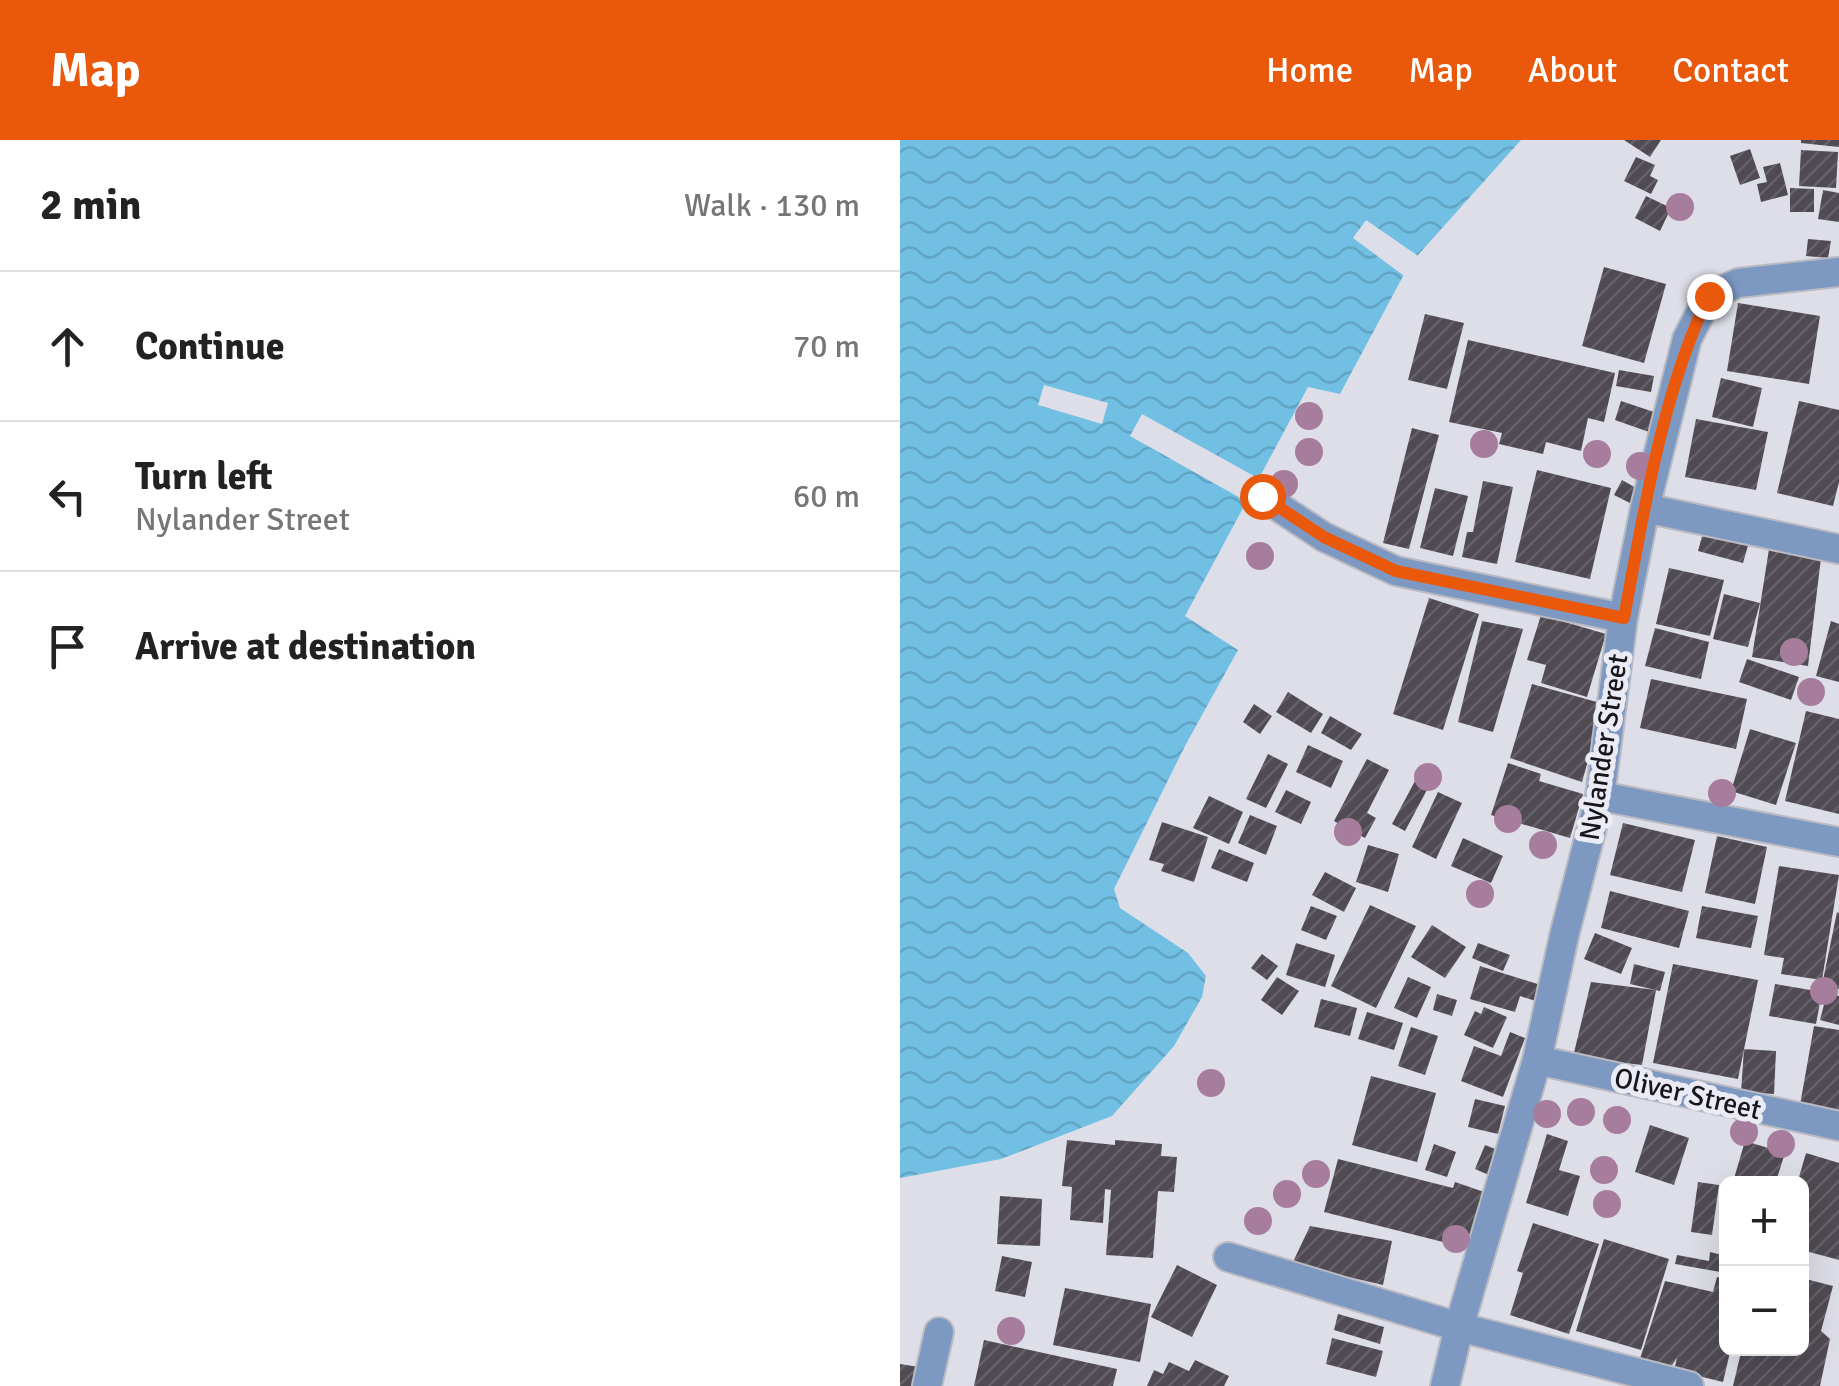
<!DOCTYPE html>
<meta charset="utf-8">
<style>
:root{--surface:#fff;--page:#f6f6f6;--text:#222;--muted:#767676;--line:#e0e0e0;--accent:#ea580c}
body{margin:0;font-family:Signika,sans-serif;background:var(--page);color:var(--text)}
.controls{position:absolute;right:30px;bottom:30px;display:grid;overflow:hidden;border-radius:15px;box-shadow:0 10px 40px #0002}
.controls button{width:90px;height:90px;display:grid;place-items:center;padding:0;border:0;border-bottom:2px solid var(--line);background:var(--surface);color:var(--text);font:50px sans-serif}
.stop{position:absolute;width:30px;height:30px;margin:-22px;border:8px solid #ea580c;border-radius:50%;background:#fff}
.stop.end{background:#ea580c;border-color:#fff;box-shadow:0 2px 10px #0008}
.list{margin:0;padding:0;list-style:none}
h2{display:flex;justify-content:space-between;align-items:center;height:130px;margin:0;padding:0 40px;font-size:42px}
h2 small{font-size:32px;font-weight:400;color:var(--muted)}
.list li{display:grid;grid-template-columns:65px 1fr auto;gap:30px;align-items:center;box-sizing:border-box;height:150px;padding:0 40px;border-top:2px solid var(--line)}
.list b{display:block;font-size:38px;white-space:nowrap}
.list p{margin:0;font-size:32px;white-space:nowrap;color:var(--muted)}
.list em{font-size:32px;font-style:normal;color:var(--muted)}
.icon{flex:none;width:55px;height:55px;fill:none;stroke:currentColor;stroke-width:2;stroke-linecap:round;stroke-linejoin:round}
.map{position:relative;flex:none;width:939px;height:1246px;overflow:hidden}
header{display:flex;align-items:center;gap:60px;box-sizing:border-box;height:140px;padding:0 50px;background:var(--accent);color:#fff}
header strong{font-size:48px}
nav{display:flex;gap:55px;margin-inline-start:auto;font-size:35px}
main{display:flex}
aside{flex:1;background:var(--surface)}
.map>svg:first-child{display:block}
</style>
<header>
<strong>Map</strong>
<nav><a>Home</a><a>Map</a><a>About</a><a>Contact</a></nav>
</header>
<main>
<aside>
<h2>2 min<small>Walk · 130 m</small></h2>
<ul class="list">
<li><svg class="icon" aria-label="ahead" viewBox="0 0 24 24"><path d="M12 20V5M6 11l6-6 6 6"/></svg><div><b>Continue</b></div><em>70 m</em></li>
<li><svg class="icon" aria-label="left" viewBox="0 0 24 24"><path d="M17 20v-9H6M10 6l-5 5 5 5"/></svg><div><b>Turn left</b><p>Nylander Street</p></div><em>60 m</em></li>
<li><svg class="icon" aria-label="arrive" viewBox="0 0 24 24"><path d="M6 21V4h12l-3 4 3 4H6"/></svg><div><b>Arrive at destination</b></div></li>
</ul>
</aside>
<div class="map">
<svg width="939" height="1246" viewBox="0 0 939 1246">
<defs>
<pattern id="water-waves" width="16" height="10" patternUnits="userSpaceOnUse" patternTransform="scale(2.5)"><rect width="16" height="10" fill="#71c0e4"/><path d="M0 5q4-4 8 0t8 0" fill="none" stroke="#61a4c3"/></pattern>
<pattern id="building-hatch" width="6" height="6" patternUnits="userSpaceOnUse" patternTransform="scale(2.5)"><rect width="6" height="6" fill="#504b53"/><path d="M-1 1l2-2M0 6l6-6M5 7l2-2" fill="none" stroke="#656168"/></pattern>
</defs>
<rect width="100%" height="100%" fill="#dedee8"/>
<path fill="url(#water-waves)" d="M0,0H621L509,125L440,254L408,247L285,476L338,510L286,604L214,749L220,768L288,813L306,836L302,857L274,906L212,976L101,1019L0,1038Z"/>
<path fill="#dedee8" d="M466,80L521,118L507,138L453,98Z
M144,245L208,263L202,284L138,265Z
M242,274L363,341L351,364L230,296Z"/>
<path fill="url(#building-hatch)" d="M724,0H761L750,17Z
M901,0H939V7L901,3Z
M850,9L860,38L840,45L830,16Z
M901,10L938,12L936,48L899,46Z
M736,17L755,25L750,36L758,40L751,54L724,41Z
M880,23L888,55L861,62L857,44L867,42L863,27Z
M890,48L914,49V72H890Z
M923,50L939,53V82L918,79Z
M746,56L771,68L760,91L735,78Z
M908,99L931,101L928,118L906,116Z
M704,127L766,144L744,223L682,206Z
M838,163L920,176L909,244L827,231Z
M525,174L564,183L547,249L508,240Z
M568,200L715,233L704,282L688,278L681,311L646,302L643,314L599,304L602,293L549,282Z
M719,230L754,236L751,252L716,246Z
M821,238L862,248L853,287L812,277Z
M721,261L757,273L749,292L715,280Z
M899,261L939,270V342L933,366L877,353Z
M796,279L868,292L856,350L785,337Z
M512,288L539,295L509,409L483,403Z
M637,330L711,348L690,439L615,422Z
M722,340L738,349L730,363L714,355Z
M583,341L613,347L597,424L562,417L567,392H573Z
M535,348L568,356L553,416L520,408Z
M804,389L849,402L843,423L798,411Z
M869,409L921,418L908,526L852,517Z
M769,428L824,440L810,496L756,484Z
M824,454L860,463L848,507L813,499Z
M529,458L579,474L543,590L493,574Z
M641,475L706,494L687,557L641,543L646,525L627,520Z
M582,481L623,489L593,592L558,582Z
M931,481L939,484V542L916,536Z
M755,488L809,502L801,539L745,526Z
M847,519L899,537L891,560L839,542Z
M751,539L847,559L836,609L740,588Z
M632,544L704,564L682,642L610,618Z
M388,552L423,574L411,593L376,572Z
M354,564L372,576L360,594L343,582Z
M906,571L939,579V674L885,661Z
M430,576L462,594L451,610L421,593Z
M850,589L896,603L876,665L831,651Z
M408,605L443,621L431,648L396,632Z
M368,614L388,624L366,668L346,659Z
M467,619L489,630L467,673L476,678L465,698L434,681Z
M608,623L641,634L639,641L683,654L670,698L591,675Z
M515,641L528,648L505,691L492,684Z
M386,650L411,662L401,684L375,672Z
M538,652L562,663L536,719L512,707Z
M309,656L343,672L329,704L293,688Z
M350,675L377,686L366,715L338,703Z
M262,682L308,697L294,742L261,731L264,724L249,720Z
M723,683L795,700L782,752L710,735Z
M817,696L867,707L855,764L805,753Z
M563,698L603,716L591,743L551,726Z
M468,705L499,714L488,752L456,742Z
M319,709L354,723L347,742L311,728Z
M879,726L939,735L922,840L881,834L884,818L864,815Z
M425,732L456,748L444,772L412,755Z
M710,751L789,771L779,808L701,788Z
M470,765L516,786L476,868L431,846Z
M411,766L437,776L426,800L401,790Z
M802,766L858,776L851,808L796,798Z
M937,772L939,773V849L922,845Z
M532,785L566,807L545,838L511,817Z
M695,793L732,808L721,834L684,819Z
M396,803L435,815L425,847L386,835Z
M578,803L610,815L603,831L572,818Z
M362,814L378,826L367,840L351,828Z
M734,824L765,832L760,851L730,844Z
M773,824L858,840L838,939L753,923Z
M580,826L644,846L639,862L620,856L615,872L570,859Z
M377,837L399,851L382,875L361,860Z
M508,837L531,847L517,878L494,868Z
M691,842L756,850L742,925L673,917Z
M875,844L922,852L916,884L869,876Z
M927,853L939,856V885L920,880Z
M537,854L557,860L552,876L533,870Z
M421,859L457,868L450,896L414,887Z
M584,867L607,877L593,908L564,895L575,871L581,874Z
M467,872L503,883L494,910L458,899Z
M914,886L939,890V972L900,965Z
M511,887L538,896L525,935L498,926Z
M610,892L625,898L603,957L561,941L574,906L601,916Z
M844,909L876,911L874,954L841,952Z
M471,936L536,953L517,1022L452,1005Z
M575,959L605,966L598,994L568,987Z
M750,985L789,998L774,1045L735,1032Z
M647,994L668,1001L659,1030L680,1036L668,1076L626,1063Z
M167,1000L215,1005V1000L262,1004L261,1016L277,1017L274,1052L258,1051L253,1118L206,1115L211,1050L205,1049L203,1083L170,1080L172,1047L162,1046Z
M845,1001L885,1013L877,1038L874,1037L872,1044L833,1042Z
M534,1004L556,1012L547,1037L525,1030Z
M585,1005L608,1014L598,1039L575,1029Z
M906,1013L939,1023V1120L902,1110V1044H897Z
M438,1019L553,1048L555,1042L587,1053L570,1102L549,1095L547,1103L424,1072Z
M798,1042L819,1045L812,1095L791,1092Z
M100,1056L142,1059L140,1106L97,1104Z
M633,1083L699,1104L669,1194L610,1175L623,1133L617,1131Z
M410,1086L492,1101L483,1145L392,1124Z
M704,1099L769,1119L741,1210L676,1191Z
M810,1112L826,1116V1133L775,1124L777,1115L809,1121Z
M102,1116L132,1122L125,1157L95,1151Z
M277,1125L317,1145L292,1197L251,1177Z
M817,1137L826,1139V1208H831L823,1242L774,1230L777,1218L768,1231L738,1225L765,1141L813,1152Z
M902,1138L933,1146L921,1191L930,1199L920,1246H833L842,1208H902Z
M165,1148L251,1164L240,1222L153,1205Z
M438,1174L484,1187L480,1204L434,1190Z
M432,1198L483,1211L476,1237L426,1224Z
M84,1200L217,1229L213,1246H74Z
M295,1220L329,1236L324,1246H247L254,1230L263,1234L269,1222L289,1231Z
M0,1224L19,1227L15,1246H0Z"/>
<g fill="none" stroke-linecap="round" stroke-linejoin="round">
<defs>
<path id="minor" d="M362,356L424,397L496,431L723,478
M745,368L939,409
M700,656L939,702
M637,920L939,986
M328,1117L559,1187L789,1246
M27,1246L39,1192
M545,1246L559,1187L637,920L665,792L700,656L723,478L745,368L787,199L809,156L838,143L939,132"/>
</defs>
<use href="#minor" stroke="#babac3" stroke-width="32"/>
<use href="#minor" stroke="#7d99c2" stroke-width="28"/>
</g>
<g fill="#a77d9d">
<circle cx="780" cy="67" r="14"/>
<circle cx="409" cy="276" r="14"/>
<circle cx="584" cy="304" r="14"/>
<circle cx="409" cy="312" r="14"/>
<circle cx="697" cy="314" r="14"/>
<circle cx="740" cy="326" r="14"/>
<circle cx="384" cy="344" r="14"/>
<circle cx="360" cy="416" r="14"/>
<circle cx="894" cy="512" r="14"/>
<circle cx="911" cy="552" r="14"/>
<circle cx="528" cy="637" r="14"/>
<circle cx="822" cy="653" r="14"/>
<circle cx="608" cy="679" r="14"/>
<circle cx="448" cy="692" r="14"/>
<circle cx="643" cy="705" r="14"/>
<circle cx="580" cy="754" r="14"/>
<circle cx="924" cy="851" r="14"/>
<circle cx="311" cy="943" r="14"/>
<circle cx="681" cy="972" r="14"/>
<circle cx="647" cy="974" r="14"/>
<circle cx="717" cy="980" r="14"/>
<circle cx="844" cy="992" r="14"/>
<circle cx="881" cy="1004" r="14"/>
<circle cx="704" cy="1030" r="14"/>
<circle cx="416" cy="1034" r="14"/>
<circle cx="387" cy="1054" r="14"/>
<circle cx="707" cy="1064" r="14"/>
<circle cx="358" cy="1081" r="14"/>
<circle cx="556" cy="1099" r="14"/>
<circle cx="111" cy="1191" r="14"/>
</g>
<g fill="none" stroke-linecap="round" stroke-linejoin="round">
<path stroke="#ea580c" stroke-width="12" d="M362,356L424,397L496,431L724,478C743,375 763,249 809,156"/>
</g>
<g text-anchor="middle" stroke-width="10" stroke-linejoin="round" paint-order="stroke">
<g font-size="28" fill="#17171b" stroke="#ebebf6">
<text transform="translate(703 607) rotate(-81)" y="10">Nylander Street</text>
<text transform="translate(788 953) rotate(13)" y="10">Oliver Street</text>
</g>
</g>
</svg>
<div class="controls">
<button>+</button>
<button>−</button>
</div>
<div class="stop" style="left:362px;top:356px"></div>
<div class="stop end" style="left:809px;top:156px"></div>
</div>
</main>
